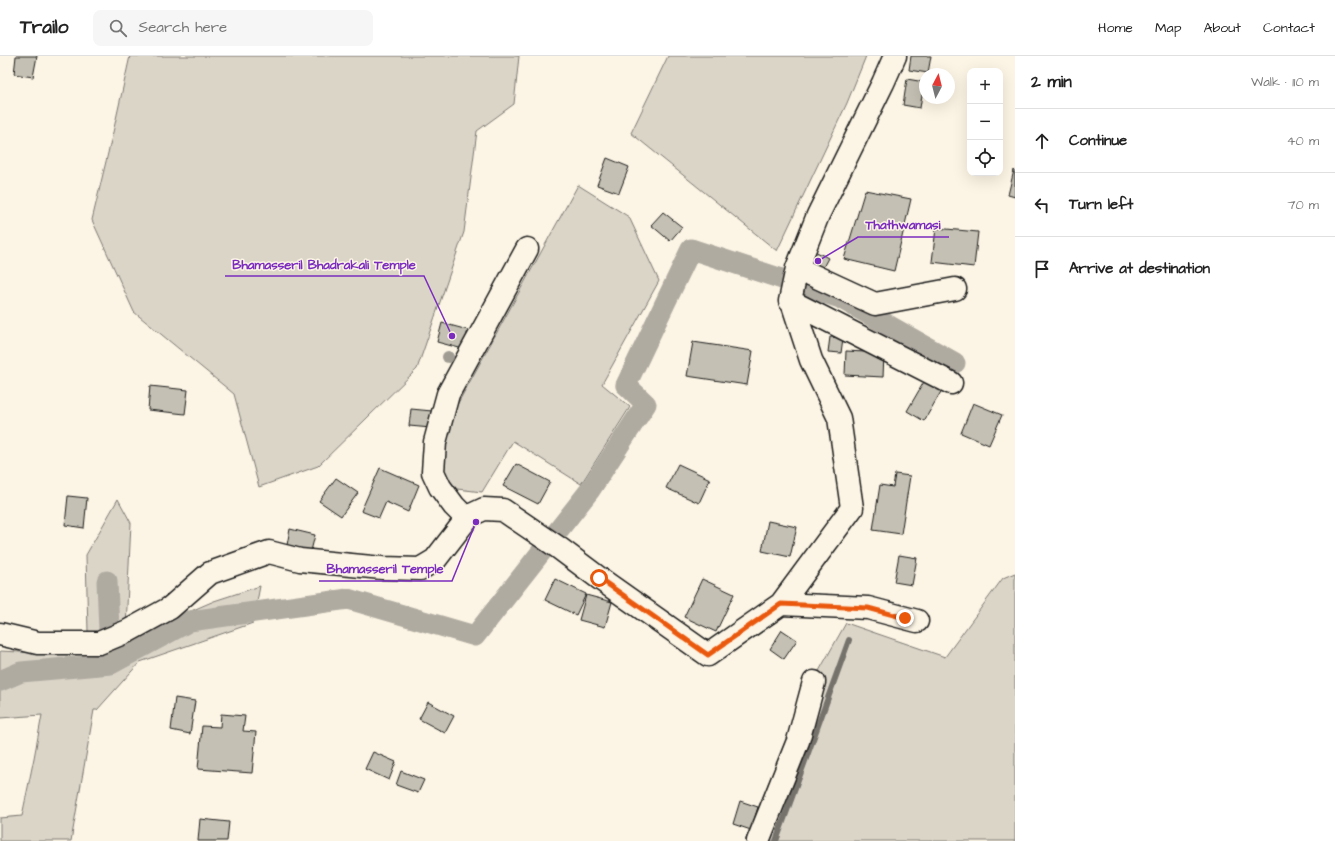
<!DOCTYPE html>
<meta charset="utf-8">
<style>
:root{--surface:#fff;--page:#f6f6f6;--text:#222;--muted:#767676;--line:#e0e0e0}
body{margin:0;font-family:"Architects Daughter",sans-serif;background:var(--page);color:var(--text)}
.controls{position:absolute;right:12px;top:12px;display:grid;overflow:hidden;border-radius:8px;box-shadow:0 4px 16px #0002}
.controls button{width:36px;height:36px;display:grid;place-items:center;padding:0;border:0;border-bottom:1px solid var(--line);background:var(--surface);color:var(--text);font:20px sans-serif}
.compass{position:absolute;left:919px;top:12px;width:36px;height:36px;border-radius:50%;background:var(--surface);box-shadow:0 4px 16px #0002;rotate:7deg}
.stop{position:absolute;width:12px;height:12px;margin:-9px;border:3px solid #ea580c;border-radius:50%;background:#fff}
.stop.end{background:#ea580c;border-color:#fff;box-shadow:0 1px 4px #0008}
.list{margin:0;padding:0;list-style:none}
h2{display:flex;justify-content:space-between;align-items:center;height:52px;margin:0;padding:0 16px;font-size:17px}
h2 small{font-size:13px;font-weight:400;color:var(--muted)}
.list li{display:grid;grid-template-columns:26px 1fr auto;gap:12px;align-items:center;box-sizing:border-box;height:64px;padding:0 16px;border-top:1px solid var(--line)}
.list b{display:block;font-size:15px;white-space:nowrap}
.list em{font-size:13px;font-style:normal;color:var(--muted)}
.icon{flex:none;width:22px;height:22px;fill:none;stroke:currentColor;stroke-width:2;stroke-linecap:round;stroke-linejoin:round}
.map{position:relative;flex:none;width:1015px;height:785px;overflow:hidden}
header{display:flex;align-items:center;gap:24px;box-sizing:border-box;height:56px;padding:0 20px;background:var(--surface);border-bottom:1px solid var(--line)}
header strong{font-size:19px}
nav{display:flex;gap:22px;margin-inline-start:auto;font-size:14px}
.search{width:280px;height:36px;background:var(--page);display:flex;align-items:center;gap:10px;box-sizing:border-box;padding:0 14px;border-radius:8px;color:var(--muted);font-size:15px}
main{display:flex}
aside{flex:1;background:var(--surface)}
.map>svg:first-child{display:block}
</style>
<header>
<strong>Trailo</strong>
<div class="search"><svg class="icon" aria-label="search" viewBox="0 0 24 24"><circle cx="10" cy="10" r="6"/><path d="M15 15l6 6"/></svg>Search here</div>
<nav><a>Home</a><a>Map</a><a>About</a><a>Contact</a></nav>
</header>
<main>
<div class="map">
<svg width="1015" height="785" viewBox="0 0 1015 785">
<rect width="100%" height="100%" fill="#fcf5e5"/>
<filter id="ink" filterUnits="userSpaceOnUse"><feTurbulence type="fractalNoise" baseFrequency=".025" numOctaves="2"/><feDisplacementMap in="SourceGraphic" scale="8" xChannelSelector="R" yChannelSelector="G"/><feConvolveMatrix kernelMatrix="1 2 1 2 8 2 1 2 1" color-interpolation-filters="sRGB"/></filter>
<g filter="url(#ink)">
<path fill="#dbd5c8" stroke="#7c7872" d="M130,0H519L514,48L477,75L464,176L417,313L318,410L259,431L234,338L134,256L92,164L114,72Z
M668,0H866L847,47L777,195L631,77Z
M578,129L629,161L659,225L602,328L630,351L581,428L513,385L482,436L449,432L441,399L452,358Z
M118,443L131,467L126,571L98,581L88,576L86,499Z
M1015,517V785H745L801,647L846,567L945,601L1003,522Z
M260,530L253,567L140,606L97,654H94L71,785H0V762L22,760L34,702L42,659L0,662V595L64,598L123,589L156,576L184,558L214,545Z"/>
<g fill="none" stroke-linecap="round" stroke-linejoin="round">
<path stroke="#75726c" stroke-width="6" d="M776,785L849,584"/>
<path stroke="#b0aba1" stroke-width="21" d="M107,525L110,600
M0,625L21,616L111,608L190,565L348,543L475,580L590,434L646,348L626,329L691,193L840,242L955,307"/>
</g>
<path fill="#c4c0b3" stroke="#1c1c1c" d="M16,0H37L33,21L14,18Z
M911,0H931L928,17L909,14Z
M907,23L924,26L920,52L903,49Z
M607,102L629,111L619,137L597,129Z
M1014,114L1015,115V141L1008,139Z
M865,134L911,143L894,215L844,203Z
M663,156L682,171L670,185L651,169Z
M936,172L978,176L974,211L932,206Z
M813,194L828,202L821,215L807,208Z
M442,267L468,274L463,293L437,286Z
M830,281L843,282L841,297L828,296Z
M693,286L753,295L747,329L687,320Z
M846,295L884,297L883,321L845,319Z
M925,324L942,334L924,365L907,355Z
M150,330L188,334L185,358L148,354Z
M973,347L1002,359L989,389L961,377Z
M411,353L432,355L431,372L409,370Z
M516,408L550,426L538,448L503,430Z
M678,408L710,423L699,447L666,432Z
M380,412L419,429L408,456L386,446L379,462L361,455Z
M895,418L910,420L901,478L873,474L880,429L893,431Z
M336,422L358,437L341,460L319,445Z
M68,440L87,442L84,472L65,469Z
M768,465L797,471L790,501L762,495Z
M290,473L315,479L311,495L287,489Z
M899,499L917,502L912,529L894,526Z
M555,523L586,538L576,559L545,544Z
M702,523L734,538L716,576L684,561Z
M586,539L612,546L605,571L579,564Z
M782,574L797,584L784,603L770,593Z
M175,642L195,645L190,678L171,674Z
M428,646L454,660L445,677L419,663Z
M221,658L245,660L243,675L256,676L252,717L198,713L202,670L220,671Z
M373,696L396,706L389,724L365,713Z
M401,715L424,724L418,737L396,729Z
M740,745L758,751L751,774L733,768Z
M200,763L229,766L227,785H198Z"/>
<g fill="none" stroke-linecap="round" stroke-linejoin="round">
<defs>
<path id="minor" d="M797,212L875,248L955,233
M790,245L951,327
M467,463L454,450L440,431L433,416L435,386L448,338L527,193
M781,548L868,552L917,565
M0,578L38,587H99L128,575L170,552L210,517L269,496L300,504L382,512L420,513L435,504L469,460L484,453L503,454L559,492L599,522L708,599L781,548L852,452L839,362L811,304L793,249L790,245L797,212L818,159L883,27L895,0
M758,785L798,685L814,626"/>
</defs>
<use href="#minor" stroke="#1c1c1c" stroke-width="25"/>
<use href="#minor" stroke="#fcf5e5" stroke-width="22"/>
</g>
<circle fill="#a09c93" cx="448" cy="301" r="6"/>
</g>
<g fill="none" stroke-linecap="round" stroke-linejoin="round" filter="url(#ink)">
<path stroke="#ea580c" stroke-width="5" d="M599,522L708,599L781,548L868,552L905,562"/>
</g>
<path fill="none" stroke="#7b2cbf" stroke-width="1.5" d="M818 205L858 181H949M452 280L424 220H225M476 466L452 525H319"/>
<g fill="#7b2cbf" stroke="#fcf5e5" stroke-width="1.5">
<circle cx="818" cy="205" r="4"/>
<circle cx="452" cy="280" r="4"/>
<circle cx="476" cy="466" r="4"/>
</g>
<g font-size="13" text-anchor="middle" font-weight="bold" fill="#7b2cbf" stroke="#fcf5e5" stroke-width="3" stroke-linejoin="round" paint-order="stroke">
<text x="903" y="173">Thathwamasi</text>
<text x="324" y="213">Bhamasseril Bhadrakali Temple</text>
<text x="385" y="517">Bhamasseril Temple</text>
</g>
</svg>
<div class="controls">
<button>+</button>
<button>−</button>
<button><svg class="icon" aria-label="locate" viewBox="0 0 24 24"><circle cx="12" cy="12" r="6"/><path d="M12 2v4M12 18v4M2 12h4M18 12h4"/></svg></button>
</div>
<svg class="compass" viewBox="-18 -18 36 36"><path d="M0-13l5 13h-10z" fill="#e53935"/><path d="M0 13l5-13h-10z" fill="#767676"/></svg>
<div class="stop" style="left:599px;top:522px"></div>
<div class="stop end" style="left:905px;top:562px"></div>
</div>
<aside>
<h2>2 min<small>Walk · 110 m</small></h2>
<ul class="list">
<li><svg class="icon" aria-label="ahead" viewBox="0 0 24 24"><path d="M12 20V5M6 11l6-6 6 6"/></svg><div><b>Continue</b></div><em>40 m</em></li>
<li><svg class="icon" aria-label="left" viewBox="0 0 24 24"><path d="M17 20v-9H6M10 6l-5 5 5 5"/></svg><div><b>Turn left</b></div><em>70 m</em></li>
<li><svg class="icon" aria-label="arrive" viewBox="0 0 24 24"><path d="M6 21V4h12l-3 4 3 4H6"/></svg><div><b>Arrive at destination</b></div></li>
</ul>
</aside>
</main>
